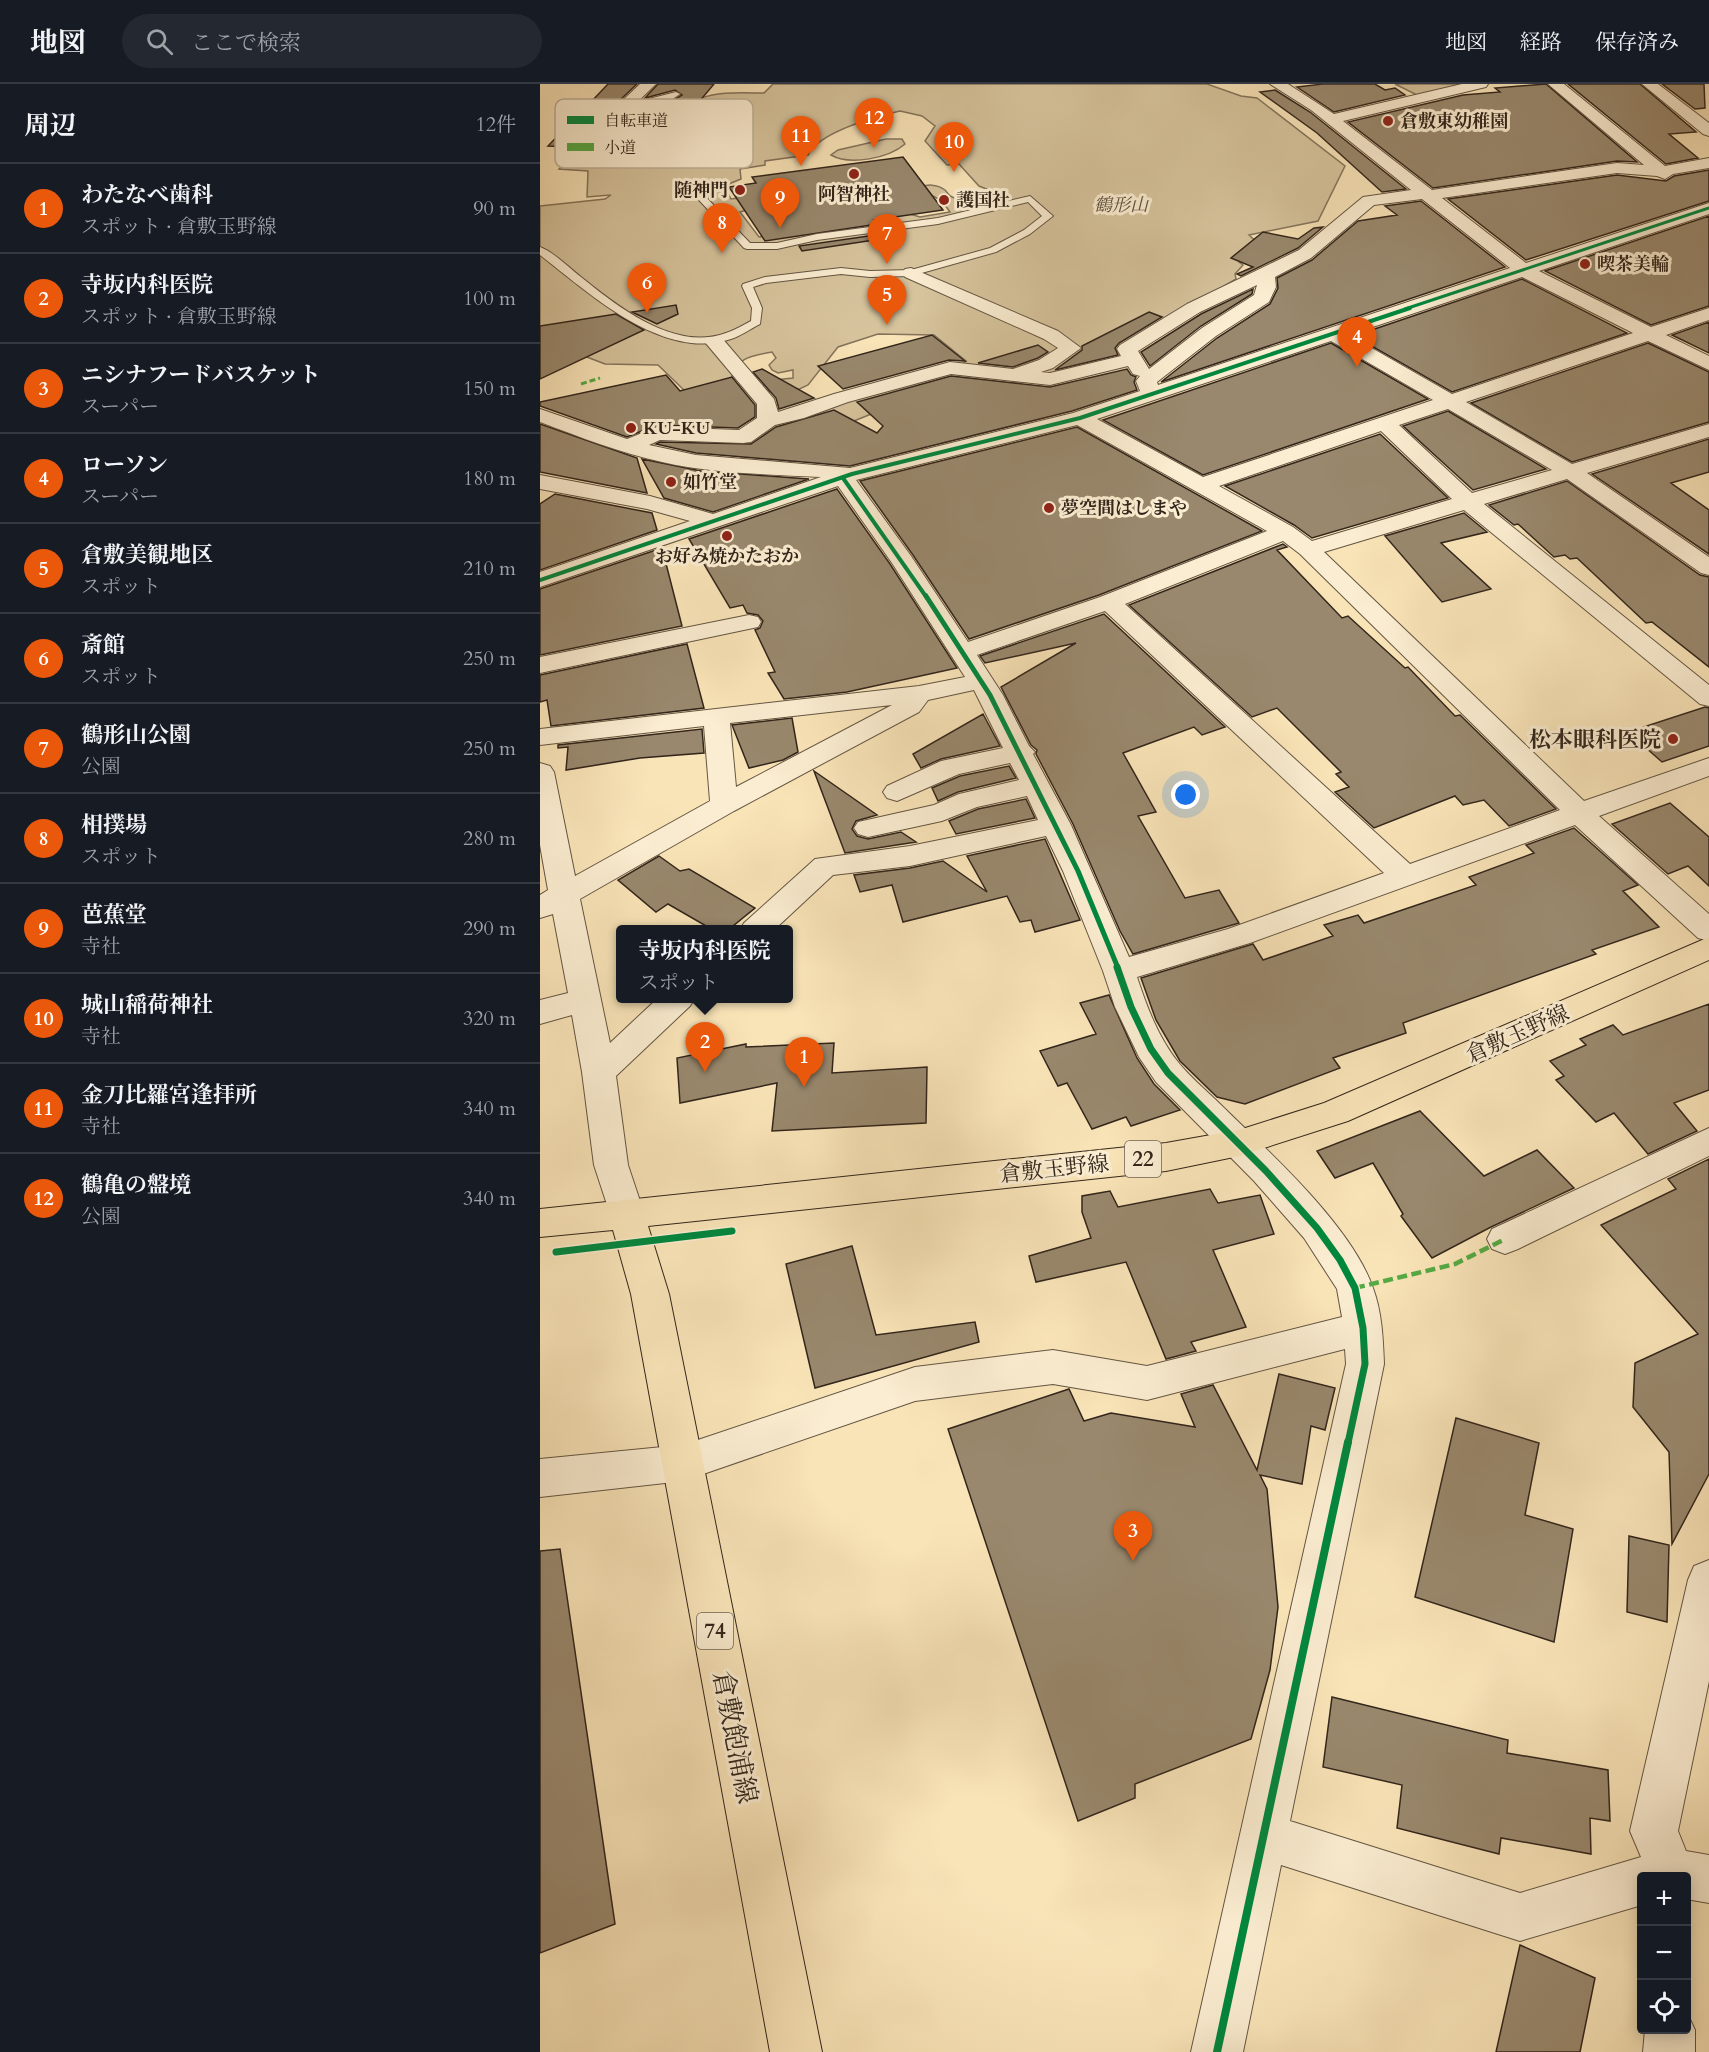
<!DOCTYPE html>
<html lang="ja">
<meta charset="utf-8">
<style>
:root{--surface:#171b24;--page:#242831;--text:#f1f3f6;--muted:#9ea1a6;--line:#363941;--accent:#ea580c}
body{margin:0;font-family:Cardo,"Noto Serif JP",serif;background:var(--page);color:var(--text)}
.controls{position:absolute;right:18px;bottom:18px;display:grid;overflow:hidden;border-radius:6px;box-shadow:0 3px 15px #0003}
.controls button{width:54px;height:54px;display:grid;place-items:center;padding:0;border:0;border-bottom:2px solid var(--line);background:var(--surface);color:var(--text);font:30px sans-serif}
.you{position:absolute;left:646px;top:711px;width:21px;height:21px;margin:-15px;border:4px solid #fff;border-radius:50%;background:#1a73e8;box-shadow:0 0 0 9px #1a73e833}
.badge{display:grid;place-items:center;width:39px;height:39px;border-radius:50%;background:var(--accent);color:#fff;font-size:20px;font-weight:700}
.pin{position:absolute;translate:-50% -50px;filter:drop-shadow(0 2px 3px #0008)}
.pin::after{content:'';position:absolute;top:32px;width:21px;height:18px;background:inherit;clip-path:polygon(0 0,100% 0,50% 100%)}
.popup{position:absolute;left:76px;top:841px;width:177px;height:78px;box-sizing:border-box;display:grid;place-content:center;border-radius:6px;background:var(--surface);filter:drop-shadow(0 2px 4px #0005);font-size:20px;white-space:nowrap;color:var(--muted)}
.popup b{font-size:22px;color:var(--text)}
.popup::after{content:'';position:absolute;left:50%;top:100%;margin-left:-12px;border:12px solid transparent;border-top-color:var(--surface)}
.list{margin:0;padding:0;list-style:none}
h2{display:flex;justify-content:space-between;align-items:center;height:78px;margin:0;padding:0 24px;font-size:26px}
h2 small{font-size:20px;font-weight:400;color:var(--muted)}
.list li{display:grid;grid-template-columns:39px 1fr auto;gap:18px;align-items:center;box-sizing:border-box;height:90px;padding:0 24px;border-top:2px solid var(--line)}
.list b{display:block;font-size:22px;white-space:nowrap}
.list p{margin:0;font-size:20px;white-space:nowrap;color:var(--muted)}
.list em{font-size:20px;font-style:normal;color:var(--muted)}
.icon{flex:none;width:33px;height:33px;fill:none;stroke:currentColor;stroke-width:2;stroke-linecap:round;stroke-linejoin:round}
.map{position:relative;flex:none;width:1169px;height:1968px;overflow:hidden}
header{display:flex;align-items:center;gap:36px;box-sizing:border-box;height:84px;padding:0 30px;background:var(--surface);border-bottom:2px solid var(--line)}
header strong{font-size:28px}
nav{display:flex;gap:33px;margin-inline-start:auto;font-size:21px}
.search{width:420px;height:54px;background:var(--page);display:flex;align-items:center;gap:15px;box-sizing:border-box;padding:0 21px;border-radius:33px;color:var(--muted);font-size:22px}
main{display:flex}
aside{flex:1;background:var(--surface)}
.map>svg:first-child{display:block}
</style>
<header>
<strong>地図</strong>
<div class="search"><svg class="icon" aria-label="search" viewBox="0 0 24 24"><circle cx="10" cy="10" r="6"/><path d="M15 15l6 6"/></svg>ここで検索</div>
<nav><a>地図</a><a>経路</a><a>保存済み</a></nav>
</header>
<main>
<aside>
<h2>周辺<small>12件</small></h2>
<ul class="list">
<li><span class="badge">1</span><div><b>わたなべ歯科</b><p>スポット · 倉敷玉野線</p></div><em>90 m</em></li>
<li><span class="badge">2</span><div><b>寺坂内科医院</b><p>スポット · 倉敷玉野線</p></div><em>100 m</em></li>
<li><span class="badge">3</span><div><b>ニシナフードバスケット</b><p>スーパー</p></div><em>150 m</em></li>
<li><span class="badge">4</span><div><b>ローソン</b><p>スーパー</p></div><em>180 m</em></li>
<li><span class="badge">5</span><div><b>倉敷美観地区</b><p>スポット</p></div><em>210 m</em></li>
<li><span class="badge">6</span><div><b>斎館</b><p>スポット</p></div><em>250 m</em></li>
<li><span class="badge">7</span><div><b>鶴形山公園</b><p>公園</p></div><em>250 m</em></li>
<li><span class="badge">8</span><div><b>相撲場</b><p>スポット</p></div><em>280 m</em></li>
<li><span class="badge">9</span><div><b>芭蕉堂</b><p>寺社</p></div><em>290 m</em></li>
<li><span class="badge">10</span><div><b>城山稲荷神社</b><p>寺社</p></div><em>320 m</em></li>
<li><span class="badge">11</span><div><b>金刀比羅宮逢拝所</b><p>寺社</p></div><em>340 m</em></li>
<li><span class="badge">12</span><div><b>鶴亀の盤境</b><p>公園</p></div><em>340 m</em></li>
</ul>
</aside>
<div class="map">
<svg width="1169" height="1968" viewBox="0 0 1169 1968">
<rect width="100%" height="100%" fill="#f9e4b8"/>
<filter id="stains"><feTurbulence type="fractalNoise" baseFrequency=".00333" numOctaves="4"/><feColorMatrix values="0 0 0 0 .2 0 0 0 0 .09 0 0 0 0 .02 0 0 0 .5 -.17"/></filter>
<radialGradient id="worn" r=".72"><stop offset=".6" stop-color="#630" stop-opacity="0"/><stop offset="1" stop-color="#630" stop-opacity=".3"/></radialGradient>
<path fill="#d7c49d" stroke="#84745c" stroke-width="1.5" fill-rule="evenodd" d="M233,0H667L701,12L717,14L805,82L778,137L709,151L722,163L699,178L703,181L695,190L696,195L581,263L586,274L545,285L351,322L309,339L251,369V377L242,382L200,378L207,357L234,338L418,283L426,277L394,251L338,250L298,263L268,301L249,310L233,309L223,304L225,297L253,294V286L238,289L232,286L229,281L236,274L232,268C209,272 195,274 190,299L145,307L118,281L65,280L5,257L0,252V122L65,115L71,111L47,113L48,87L19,85L33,69H40L52,57L106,58L133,53L161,24H166L159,20V15C179,7 203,9 224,9ZM360,27L382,32L395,42L385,57L407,81L419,80L439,102L459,110L445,118C434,115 420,117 412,113C408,111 408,109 405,106C396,99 387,101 377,103L402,117L410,128L380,133L370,130L219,153L200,128L214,124L207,113L191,115L184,102L201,95L200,85L225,81V77L268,71C280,47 335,33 360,27Z
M855,0H919L921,1L877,11Z
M346,55H362L365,60C349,74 310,82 291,71L298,66Z"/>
<path fill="#99886d" stroke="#32251b" stroke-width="1.5" d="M68,0H97L80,16L50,19Z
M118,0H174L132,50L102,66L8,62L27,42L52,46L58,41L56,39L35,34L90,27L131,18L142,11L135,6L105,14Z
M783,0H835L845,6L855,4L865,11L794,28L757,3Z
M1006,0L1097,78L1077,77L893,104L808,38L923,11L960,8L955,4Z
M1028,0H1100L1156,48L1129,50L1158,74L1126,80Z
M1122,0H1164L1165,24L1155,25Z
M735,6L770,28L866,105L842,108L777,49L720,8Z
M363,73L403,126L334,136L338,140L225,157L189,103L216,99L212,93Z
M1169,86V117L986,176L908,115L1077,91L1126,97L1134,92Z
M881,117L965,183L621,298L677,254L730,220L738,204L737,194L772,176L818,137L857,131L845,122Z
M1169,132V222L1111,241L1005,187Z
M783,143L758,164L701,192L697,190L713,183L691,174L723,148L758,155L774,144Z
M349,149L354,153L262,167L259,162Z
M982,195L1087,249L912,308L814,252Z
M713,205L712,210L661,242L610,282L601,268L661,230Z
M136,221L138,230L117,240L92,228Z
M609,228L622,233L579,259L575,264L578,271L515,286L542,266V262Z
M76,230L104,246L0,295V242Z
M1169,238V269L1132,251Z
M392,251L425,277L409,276L303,305L278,282Z
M791,259L888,315L663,391L563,336Z
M1108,259L1169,288V338L1032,378L931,319Z
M498,261L508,268L498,274L473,283L438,279Z
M222,285L274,314L239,325L236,314L213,288Z
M587,285L591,291L596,293L594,298L597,306L532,327L310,382L156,369L116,360L120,358L211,360L236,343L294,326L337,349L343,342L317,318L411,292L510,303Z
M126,291L140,307L192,293L215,321V333L198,344L117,341L87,353L0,322V318Z
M908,327L1006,385L933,406L863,342Z
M0,340L97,374L107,409L0,388Z
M537,343L722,447L559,511L429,555L373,471L320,397Z
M840,350L908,414L772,454L754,441L685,402Z
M1169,355V388L1131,399L1169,426V470L1052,390Z
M102,375L161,387L269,395L173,428L124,414Z
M1027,397L1160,491L1169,493V583L1112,538L1106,539L1037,474L1030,475L1025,471L1014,473L978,440L974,441L949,421Z
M297,405L350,480L417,584L307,608L244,615L228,589L235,588L215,546L220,544L223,537L218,531L207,529L203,521L190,524L149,455Z
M15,410L112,429L117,446L0,486V420Z
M924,429L947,448L901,459L951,505L902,518L845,452Z
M743,460L747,463L737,466L802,534L808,532L865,584L868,583L915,632L920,631L1016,725L969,742L944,716L923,721L915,712L834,744L795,708L809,703L796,690L801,688L737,624L712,633L589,521Z
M122,464L142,542L0,571V505Z
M564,530L685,643L662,651L654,643L583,669L616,728L598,732L645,814L679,806L699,839L593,870L580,847L533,740L496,670L497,666L491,661L461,603L536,559L445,579L440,572Z
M147,560L164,624L11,642L7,616L0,618V591Z
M1165,623L1169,624V662L1122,678L1088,648Z
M443,630L460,662L401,675L381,684L373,670Z
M252,634L258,668L243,676L209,684L192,641Z
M162,645L164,669L100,674L26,686L28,663L18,664V661Z
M469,682L476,694L418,708L398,717L392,704L420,692Z
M274,687L337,731L316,737L312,745L317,752L328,755L361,748L376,758L305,769Z
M486,715L495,734L416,750L409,737L438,725Z
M1130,719L1169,753V802L1148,782L1128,790L1072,740Z
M1034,744L1098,801L1083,807L1119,843L1052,866L1056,870L863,939L866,949L793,974L800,984L705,1020L677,1013L640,977L616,936L601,894L713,860L723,876L793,852L784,841L818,831L824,839L936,801L929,793L994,769L986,761Z
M505,755L540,836L495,848L491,836L480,838L467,812L363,838L352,801L320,808L314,791L370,784L403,777L447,808L427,772Z
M119,772L140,787L149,785L215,824L188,846H173L128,820L116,828L78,796Z
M569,911L597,974L614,1000L640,1026L591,1042L586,1033L552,1045L527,999L518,1002L500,967L556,950L540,919Z
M1169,920V1006L1134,1019L1157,1047L1108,1070L1074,1029L1056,1038L1016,996L1024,992L1010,977L1046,961L1040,955L1073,941L1083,951Z
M294,959L292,989L387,983L386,1039L232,1047L237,999L140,1019L137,974L206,960V963Z
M880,1027L944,1092L997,1066L1034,1104L951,1143L892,1174L861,1132L863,1130L833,1079L795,1094L777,1067Z
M1169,1075V1390L1132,1460L1129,1368L1093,1323L1095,1279L1158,1250L1061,1141L1136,1105L1128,1095Z
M670,1105L678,1119L720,1111L734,1150L673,1166L706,1243L651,1258L656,1267L626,1275L586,1178L496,1198L489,1172L551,1154L542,1128V1112L570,1107L578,1123Z
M312,1162L336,1251L435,1238L439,1258L275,1304L246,1180Z
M739,1290L795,1304L785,1346L771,1342L762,1400L720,1391L727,1405L738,1523L730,1586L711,1655L595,1700V1714L538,1737L408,1345L529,1305L544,1337L571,1329L655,1343L641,1310L673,1301L717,1386Z
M916,1334L999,1359L985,1431L1033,1445L1014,1558L875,1513Z
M1089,1452L1129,1461L1127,1538L1087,1528Z
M20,1465L75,1840L0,1869V1467Z
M792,1613L968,1656L967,1669L1068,1686L1070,1737L1050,1734L1051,1770L961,1754L959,1770L857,1744L862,1701L783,1683Z
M980,1861L1055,1894L1040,1968H956Z"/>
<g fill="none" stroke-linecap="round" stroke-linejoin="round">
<defs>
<path id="service" d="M136,8L140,10L131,16L85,24L81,22Z
M28,26L32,28L28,35L56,41L52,44L20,39V31Z
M157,110H163L210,159H237L277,150L398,134L490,112L513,132L490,150L456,168L371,192L330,193L301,190L226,199L213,203L222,224L220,240C210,245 201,252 191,255C123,278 49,209 0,171V163C14,168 29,184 41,193C78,223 135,268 186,249C195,246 203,241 211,237L212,224L202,202L203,200L225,193L301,184L330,187L371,186L450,164L484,146L502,132L488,118L398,140L277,156L237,165H207L204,164L157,114Z"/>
<path id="minor" d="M100,0H116L90,25L28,33L20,28L28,23L81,18Z
M730,0H748L794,30L922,0H948L946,3L803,37L892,106L1077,79L1104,81L1008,0H1024L1125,82L1169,74V84L1133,90L1125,95L1117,92L1077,89L902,114L986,179L1169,119V130L999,187L1111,243L1169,224V236L1126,251L1169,272V286L1108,257L926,318L1032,380L1169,340V353L1047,389L1169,473V491L1161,489L1027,395L944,420L1169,601V622L1160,620L924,426L784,468L1044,717L1169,674V692L1059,732L1169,830V857L1158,854L1035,741L710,859L597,893C607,923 618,953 638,978C650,993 666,1006 680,1020C728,1067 811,1141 833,1204C842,1228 843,1255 844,1280L750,1737L980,1809L1101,1773L1090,1747L1148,1496L1154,1482L1169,1476V1597L1138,1747L1146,1767L1169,1771V1819L1146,1815V1792H1102V1821L980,1857L741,1781L703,1968H651L806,1280L805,1265L607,1316L513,1300L375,1317L143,1397L0,1413V1375L143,1361L375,1283L513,1266L607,1282L802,1233L797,1205L764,1154L714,1097L616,998L599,973L575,923L563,887L523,787L506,752L370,782L293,791L234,846H200L204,839L275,775L370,762L498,736L487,712L437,723L402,737L328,753L318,750L314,744L318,738L394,721L419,710L479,696L470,679L419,690L357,717L347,714L343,708L347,702L401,677L463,664L434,606L388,616L379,628L194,727L40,815L70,959L118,914H155L150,922L76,992L88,1081L104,1129L99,1139L86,1143L73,1139L54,1081L42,988L32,931L0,940V916L28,909L13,830L0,834V811L8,806L0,761V679L10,682L14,688L35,792L170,717L164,642L0,661V645L379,602L425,593L352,479L298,402L0,503V488L150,437L107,425L0,405V391L110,412L173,430L281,393C228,390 174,390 122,378C80,369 40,353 0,338V325L87,355L117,343L199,346L217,334V320L164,257L167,253H181L234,315L238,328L294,310L410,278L473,285L499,276L518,264L504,255L365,193L362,189L365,185L371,184L518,247L541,264L513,284L501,288L510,289L581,272L577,265L580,261L647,220L759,166L823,113L871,106L771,26ZM882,115L970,184L618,301L617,298L676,252L729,218L736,203L735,193L771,174L834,121ZM982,193L1093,249L912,310L809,251ZM717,201L714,211L662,244L609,285L598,267L660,228ZM791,257L893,316L663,393L557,335ZM588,282L593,290L600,292L596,297L600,307L533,329L310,384L156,371L109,361L120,356L203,359L211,358L235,341L264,334L308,318L411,290L510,301ZM908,325L1012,386L932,409L859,341ZM537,341L727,447L560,513L428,558L371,472L316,396ZM841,347L912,415L772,457L753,443L679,402ZM743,457L760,470L1020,726L870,780L585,520ZM565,527L844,789L688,845L589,873L531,741L493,670L495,668L489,662L463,611L437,571ZM352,621L196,703L190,639Z
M1102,0H1118L1169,39V52L1163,50Z
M209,531L218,533L221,538L218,543L0,589V573Z
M1169,1044V1072L978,1165L965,1170L952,1165L947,1155L952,1145Z
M1146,1927L1155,1946V1968H1103L1105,1946H1146Z"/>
<path id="primary" d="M1169,853V876L808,1037L699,1072L626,1087L108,1142L129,1210L282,1968H230L91,1210L73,1146L0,1153V1125L626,1059L699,1046L784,1019Z"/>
</defs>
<use href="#service" stroke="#645542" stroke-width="2"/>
<use href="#minor" stroke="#645542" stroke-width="2"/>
<use href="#primary" stroke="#32251b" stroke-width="2"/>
<use href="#service" fill="#fbedd1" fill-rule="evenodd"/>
<use href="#minor" fill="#fbedd1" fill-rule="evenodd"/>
<use href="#primary" fill="#f9e4b8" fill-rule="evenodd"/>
<path stroke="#54aa43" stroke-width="3" stroke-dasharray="6 3" stroke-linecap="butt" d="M41,300L60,294"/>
<path stroke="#54aa43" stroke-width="4.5" stroke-dasharray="10 4.5" stroke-linecap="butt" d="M815,1204L915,1180L965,1155"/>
<defs>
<path id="cycleway-far4" d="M865,225L1169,124"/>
<path id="cycleway-far3" d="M303,394L387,514
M0,496L312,390L540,334L870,224"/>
<path id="cycleway-far2" d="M386,512L450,611L538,787L578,884"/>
<path id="cycleway-far1" d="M577,883L591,923L611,965L628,989L726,1087L777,1144L800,1176L815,1204L823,1244L825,1280L808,1359
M16,1168L192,1147"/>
<path id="cycleway" d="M677,1968L808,1358"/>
</defs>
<use href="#cycleway-far4" stroke="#fbedd1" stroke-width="5"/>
<use href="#cycleway-far3" stroke="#fbedd1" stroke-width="6"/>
<use href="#cycleway-far2" stroke="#fbedd1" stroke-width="8"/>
<use href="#cycleway-far1" stroke="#fbedd1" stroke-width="10"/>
<use href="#cycleway" stroke="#fbedd1" stroke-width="12"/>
<use href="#cycleway-far4" stroke="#00873e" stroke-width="3"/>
<use href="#cycleway-far3" stroke="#00873e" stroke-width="4"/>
<use href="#cycleway-far2" stroke="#00873e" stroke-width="5"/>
<use href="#cycleway-far1" stroke="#00873e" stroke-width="7"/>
<use href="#cycleway" stroke="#00873e" stroke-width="8"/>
</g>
<g fill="#8f2418" stroke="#fbedd1" stroke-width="2">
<circle cx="848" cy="37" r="6"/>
<circle cx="314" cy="90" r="6"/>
<circle cx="200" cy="106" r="6"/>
<circle cx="404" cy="116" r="6"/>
<circle cx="1045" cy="180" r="6"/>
<circle cx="91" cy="344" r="6"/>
<circle cx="131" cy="398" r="6"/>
<circle cx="509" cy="424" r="6"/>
<circle cx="187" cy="452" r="6"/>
<circle cx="1133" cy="655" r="6"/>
</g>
<g text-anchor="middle" stroke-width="6" stroke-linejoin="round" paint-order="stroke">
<g font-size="18" font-weight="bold" fill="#32251b" stroke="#fbedd1" text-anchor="start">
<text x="860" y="43">倉敷東幼稚園</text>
<text x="188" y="112" text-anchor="end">随神門</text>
<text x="314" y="116" text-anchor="middle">阿智神社</text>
<text x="416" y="122">護国社</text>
<text x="1057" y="186">喫茶美輪</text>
<text x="103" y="350">KU-KU</text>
<text x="143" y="404">如竹堂</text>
<text x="521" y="430">夢空間はしまや</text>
<text x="187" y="478" text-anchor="middle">お好み焼かたおか</text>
</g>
<g font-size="18" font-style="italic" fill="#5b4d3c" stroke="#fbedd1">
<text x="581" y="127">鶴形山</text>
</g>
<g fill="#fbedd1" stroke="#6e6152" stroke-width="1.5">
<rect x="585" y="1057" width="36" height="36" rx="4.5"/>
<rect x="157" y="1529" width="36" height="36" rx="4.5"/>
</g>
<g font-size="21" font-weight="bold" fill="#32251b">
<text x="603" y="1082">22</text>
<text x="175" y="1554">74</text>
</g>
<g font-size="22" font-weight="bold" fill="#32251b" stroke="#fbedd1" text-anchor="end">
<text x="1121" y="663">松本眼科医院</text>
</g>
<g font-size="22" fill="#32251b" stroke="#fbedd1">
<text transform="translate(977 949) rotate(-24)" y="8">倉敷玉野線</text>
<text transform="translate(514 1084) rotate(-6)" y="8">倉敷玉野線</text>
</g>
<g font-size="27" fill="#32251b" stroke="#fbedd1">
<text transform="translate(195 1653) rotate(79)" y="9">倉敷飽浦線</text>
</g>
</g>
<rect x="15" y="15" width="198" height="69" rx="9" fill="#fbedd1" stroke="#bfb19a" stroke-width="1.5"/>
<rect x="27" y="32" width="27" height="8" fill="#00873e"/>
<rect x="27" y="59" width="27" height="8" fill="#54aa43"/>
<g font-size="16" fill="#32251b">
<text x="64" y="42">自転車道</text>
<text x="64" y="69">小道</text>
</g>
<rect width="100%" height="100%" filter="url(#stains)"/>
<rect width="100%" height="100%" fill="url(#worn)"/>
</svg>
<div class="controls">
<button>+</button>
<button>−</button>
<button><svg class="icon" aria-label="locate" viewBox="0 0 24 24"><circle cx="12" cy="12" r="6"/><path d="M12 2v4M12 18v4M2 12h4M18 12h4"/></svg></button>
</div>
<div class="you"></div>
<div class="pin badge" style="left:264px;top:1003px">1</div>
<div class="pin badge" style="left:165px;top:988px">2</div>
<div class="popup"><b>寺坂内科医院</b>スポット</div>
<div class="pin badge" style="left:593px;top:1477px">3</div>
<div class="pin badge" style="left:817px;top:283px">4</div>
<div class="pin badge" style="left:347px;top:241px">5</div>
<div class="pin badge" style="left:107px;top:229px">6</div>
<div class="pin badge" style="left:347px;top:180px">7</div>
<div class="pin badge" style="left:182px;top:169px">8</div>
<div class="pin badge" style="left:240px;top:144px">9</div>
<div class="pin badge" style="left:414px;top:88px">10</div>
<div class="pin badge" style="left:261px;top:82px">11</div>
<div class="pin badge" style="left:334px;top:64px">12</div>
</div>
</main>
